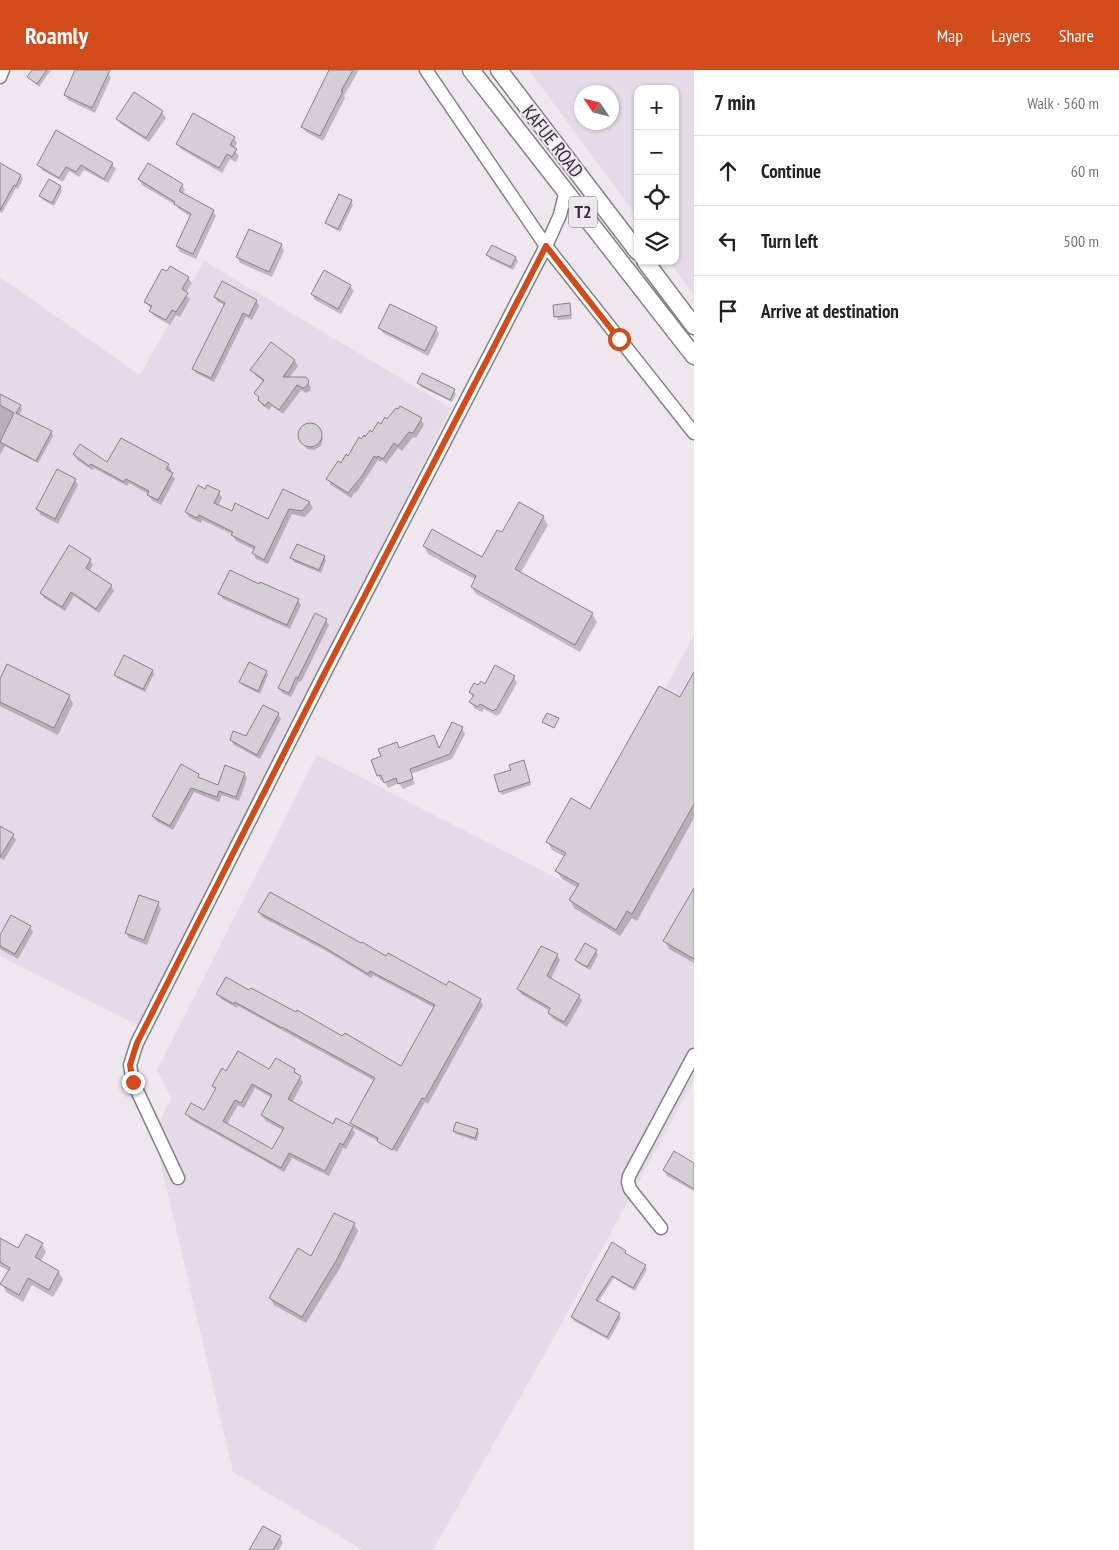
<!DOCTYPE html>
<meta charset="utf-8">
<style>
:root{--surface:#fff;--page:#f6f6f6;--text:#222;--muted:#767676;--line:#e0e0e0;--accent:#d24b1a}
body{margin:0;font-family:"PT Sans Narrow",sans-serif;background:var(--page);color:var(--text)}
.controls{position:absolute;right:15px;top:15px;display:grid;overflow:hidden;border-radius:10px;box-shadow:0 1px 4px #0004}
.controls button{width:45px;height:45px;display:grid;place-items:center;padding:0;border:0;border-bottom:1px solid var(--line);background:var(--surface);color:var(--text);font:25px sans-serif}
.compass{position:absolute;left:574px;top:15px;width:45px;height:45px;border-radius:50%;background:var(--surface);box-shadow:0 1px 4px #0004;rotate:305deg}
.stop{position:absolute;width:15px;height:15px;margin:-11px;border:4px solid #d24b1a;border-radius:50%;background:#fff}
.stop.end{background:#d24b1a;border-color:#fff;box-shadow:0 1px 5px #0008}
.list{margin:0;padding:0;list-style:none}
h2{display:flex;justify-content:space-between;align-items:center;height:65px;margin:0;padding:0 20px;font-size:21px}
h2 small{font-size:16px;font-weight:400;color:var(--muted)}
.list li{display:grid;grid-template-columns:32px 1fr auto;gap:15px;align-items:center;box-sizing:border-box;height:70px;padding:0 20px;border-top:1px solid var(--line)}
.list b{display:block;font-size:19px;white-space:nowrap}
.list em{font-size:16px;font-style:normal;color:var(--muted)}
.icon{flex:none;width:28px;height:28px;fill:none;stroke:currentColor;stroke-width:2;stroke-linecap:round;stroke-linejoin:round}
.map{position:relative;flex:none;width:694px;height:1480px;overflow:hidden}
header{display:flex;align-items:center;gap:30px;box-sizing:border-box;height:70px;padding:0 25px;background:var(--accent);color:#fff}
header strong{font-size:24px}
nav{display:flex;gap:28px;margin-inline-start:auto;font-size:18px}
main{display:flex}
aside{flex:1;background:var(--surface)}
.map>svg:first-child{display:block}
</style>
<header>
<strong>Roamly</strong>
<nav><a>Map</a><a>Layers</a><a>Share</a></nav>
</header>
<main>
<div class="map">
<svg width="694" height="1480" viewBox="0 0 694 1480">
<rect width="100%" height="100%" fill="#eee8ee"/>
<path fill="#e5dae7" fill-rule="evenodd" d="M529,0H694V225L669,191H675V19H638V148ZM582,22H612V52H582Z
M204,191L451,338L141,957L0,886V207L140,305Z
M694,565V1010L546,1282L433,1480H363L233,1402L154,1064L171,1028L157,1000L317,685L561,810Z"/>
<path fill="#0003" fill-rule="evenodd" d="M34,0H51L39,17L29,7Z
M76,0H102L108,3L111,8L95,43L68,30L65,25Z
M329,0H359L344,26L345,28L323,71L306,62L302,57L329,2Z
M134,24L162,42L166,48L149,72L121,54L118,49Z
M234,68L237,73L234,79L239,86L236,92L230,89L222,103L181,79L178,74Z
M112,94L116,99L108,113L84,100L79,107L69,101L63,112L42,100L39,95Z
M0,95L21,106L23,109L18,119L16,118L2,143L0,142Z
M139,109L182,115L185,120L182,124L213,141L216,146L196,189L180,182L177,176L191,147L179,139L177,136L142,115Z
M49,111L60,117L62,121L54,136L43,130L41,126Z
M351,131L353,135L340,162L329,156L327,153Z
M281,175L284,181L272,207L240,193L237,187Z
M488,185L516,188L518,191L513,200L490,189Z
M188,208L192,213L185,224L190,229L180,247L176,245L170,255L154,246L150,241L151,239L145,232Z
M350,216L354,221L341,244L315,230L312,224Z
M215,227L256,231L259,236L252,250L246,247L214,312L196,303L193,298L225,235L218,232Z
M569,235L572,249L558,250L556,246Z
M380,258H436L439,264L428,286L383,263Z
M295,291L298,296L289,308L308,312L311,318L310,321L306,323L301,320L283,344L272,336L269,340L262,335L256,323L264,312L255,305L252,300Z
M418,313L454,320L456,324L452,332L421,317Z
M0,327L20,336L22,339L19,345L51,362L53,366L38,393L5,376L0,385Z
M421,349L424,355L416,368L413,367L402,381L398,378L386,394L382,390L381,392L378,390L356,423L355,422L351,428L331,415L328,409L365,369L381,355L388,351Z
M311,354L318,358L323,369L321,376L314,380L307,379L300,369V362L304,356Z
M74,384L108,394L168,395L171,400L170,403L175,409L161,435L152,430L148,424L129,413L127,416L94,398L92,400L77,390Z
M75,410L78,415L58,454L41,445L37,439Z
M206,420L219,422L222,428L218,436L232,443L269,451L284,420L310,433L313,438L305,447L292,444L268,494L256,489L253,483L255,480L236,471L232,464L202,450L201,453L189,447L186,442Z
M519,434L543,447L548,455L520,504L592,544L597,552L580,582L476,524L472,517L476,510L428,484L424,476L482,489L502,464Z
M324,487L326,490L321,503L294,492L292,488Z
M90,490L93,495L89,502L111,516L114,521L99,543L74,526L65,541L44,528L41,523Z
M260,516L298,530L301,535L290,559L223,529L220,524Z
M326,550L329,555L301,612L299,611L291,627L282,623L279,618Z
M152,601L154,604L145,622L117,608L115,605Z
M266,602L268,605L260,624L242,615L240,612Z
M694,604V748L637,851L632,848L620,866L574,838L570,830L578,818L561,808L557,801L565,787L552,780L548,772L591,740L680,629Z
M514,607L517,613L499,645L498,644L497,646L484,639L482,642L474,638L471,632L473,628L470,622L479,617Z
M0,612L69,626L73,634L58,665L0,636Z
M278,644L281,649L260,689L234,675L231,670L247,668Z
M462,658L465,664L452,689L411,704L415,714L403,719L399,713L388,718L384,710L381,711L372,691L399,679L439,680Z
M525,695L531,715L502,725L500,721Z
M226,697L245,704L247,709L239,731L222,725L219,732L194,722L173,760L156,751L153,746L198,705L201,710L219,716Z
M0,757L13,765L16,770L4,790L0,788Z
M694,820V893L669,879L665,871Z
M158,833L161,839L147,875L129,868L126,863Z
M259,842L387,887L447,917L480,930L483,935L428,1034L425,1032L397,1082L380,1072V1075L395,1085L381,1076L378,1071L354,1058L351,1053L375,1011L238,936L237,938L221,929L218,924L343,968L401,997L435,938L373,905L371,908L328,882L262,847Z
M30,857L33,862L18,889L0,879V868Z
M585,875L596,881L598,885L590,900L578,893L576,890Z
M557,885L560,890L551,909L579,926L582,931L567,957L552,948L549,943L550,941L521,924L518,919Z
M294,1000L303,1012L292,1033L333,1056L352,1058L355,1063L346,1079L343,1078L329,1106L292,1088L284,1102L190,1049L187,1044L205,1042L216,1021L213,1016L227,1003ZM255,1018L272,1028L262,1045L266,1051L284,1061L273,1081L227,1054L238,1035L244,1038Z
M477,1060L479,1063L477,1071L456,1064L454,1061Z
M694,1094V1121L667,1106L664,1100Z
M354,1154L358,1161L340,1198L306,1253L274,1235L270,1228L311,1188Z
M0,1169L18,1179L42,1174L46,1182L40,1192L59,1202L63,1210L53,1227L32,1215L23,1232L6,1222L2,1214L9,1201L0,1196Z
M625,1182L627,1185L645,1196L647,1199L635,1221L614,1208L598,1232L619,1244L621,1248L609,1270L574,1251L572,1247Z
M280,1467L283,1473L279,1480H250Z"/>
<path fill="#d4ced5" stroke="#878288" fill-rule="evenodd" d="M32,0H47L37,14L27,7Z
M75,0H110L92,38L64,25Z
M329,0H353L341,21H343L320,66L301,57Z
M134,22L163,41L146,68L116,49Z
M193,43L235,67L230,75L237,79L232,87L227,84L219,98L176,74Z
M56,60L113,93L104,109L81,95L76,102L66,97L59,108L37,95Z
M0,93L21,105L16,116L14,115L0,140Z
M148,93L183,114L179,121L214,140L193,184L176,176L191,144L174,134L175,132L138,109Z
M49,109L61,116L52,133L39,126Z
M339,124L352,130L338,159L325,153Z
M249,159L282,174L269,202L236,187Z
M492,175L516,187L511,197L486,185Z
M170,196L189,207L182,219L188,223L176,242L172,240L166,250L149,241L152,236L144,232L162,199L167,201Z
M324,200L351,215L338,239L311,224Z
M222,211L257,230L249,246L243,243L211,308L192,299L225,233L214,227Z
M570,233L571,245L554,247L553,235Z
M390,234L437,257L425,281L378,258Z
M271,272L295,290L283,307H306L309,311L307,316L303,318L297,315L279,340L268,332L265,336L258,330L259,327L254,323L264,310L250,300Z
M422,303L455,319L450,330L417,313Z
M0,324L21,335L16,343L52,361L36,391L0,372L14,343L0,335Z
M400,336L422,348L413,363L409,362L398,376L394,373L383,389L378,386L377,388L374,386L362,406L348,423L326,409L338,391L341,393L346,384L348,386L359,367L361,369L364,365L365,367L370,360L372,362L378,352L381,354L385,347L387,349L396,338L398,339Z
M298 365a12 12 0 1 1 24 0a12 12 0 1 1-24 0Z
M121,368L169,394L166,399L173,403L158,430L147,425L149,421L126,409L124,412L91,394L89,396L73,384L80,374L107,392Z
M57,399L76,409L55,449L36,439Z
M198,415L205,419L207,415L220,421L214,433L232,441L235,433L268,449L283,419L310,432L302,441L289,439L264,490L252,483L255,477L231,465L233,462L199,445L197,448L185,442Z
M519,432L544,446L515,499L593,543L575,575L471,517L476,506L423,476L432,459L482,487L497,460L502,462Z
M297,474L325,486L319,500L290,488Z
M69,475L91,489L86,498L112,515L96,539L71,522L62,537L40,523Z
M230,500L259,514L260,512L299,529L287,555L218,524Z
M315,543L327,549L298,608L296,607L289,623L278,618Z
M124,585L153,600L143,619L114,605Z
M249,592L267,601L258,621L239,612Z
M7,594L70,625L54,658L0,632V609Z
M495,595L515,606L496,640L495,639L493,641L480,634L478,637L469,632L474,625L469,622L474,613L478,615L481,611L485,614Z
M694,602V734L632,844L627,841L616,860L569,830L579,814L555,801L566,783L546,772L571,728L590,739L659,616L680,627Z
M263,635L279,643L257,685L230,670L233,661L246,666Z
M547,643L559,648L554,658L542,652Z
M452,652L463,657L450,684L410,699L413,709L398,714L396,708L384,713L381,705L377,706L371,690L381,686L378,679L397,672L399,678L434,665L439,678Z
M524,690L530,712L499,722L494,705L511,700L509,695Z
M181,694L199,704L198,707L218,715L225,695L245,703L236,727L219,721L217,727L191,718L170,756L152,746Z
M0,756L14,764L0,787Z
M694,818V889L663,871Z
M270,822L361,873L362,872L386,886L388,883L446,915L449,911L481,929L425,1029L422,1028L392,1080L377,1071L378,1068L350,1053L375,1008L282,957V958L235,932L234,934L216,924L226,907L249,920L251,918L296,942L297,940L342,966L345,963L401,996L435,935L370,901L368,904L324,877L258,842Z
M139,825L159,832L144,870L125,863Z
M11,845L31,856L15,884L0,876V865Z
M585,873L597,880L587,897L575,890Z
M541,876L558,884L547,906L580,925L564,952L548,943L550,938L517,919Z
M238,981L269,999L276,988L295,999L294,1002L301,1006L288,1029L333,1054L336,1048L353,1057L343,1075L340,1073L325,1101L289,1083L281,1098L185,1044L191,1033L204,1040L216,1018L212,1016L222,998L226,1001ZM252,1014L272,1025L261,1045L284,1058L272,1079L223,1051L235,1030L241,1033Z
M456,1052L478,1059L475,1068L453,1061Z
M674,1081L694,1093V1119L663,1100Z
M334,1143L355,1153L336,1191L302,1247L269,1228L298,1178L311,1186Z
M26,1164L43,1173L35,1187L59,1201L49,1220L28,1208L19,1225L0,1214L10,1198L0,1192V1168L18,1178Z
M612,1172L626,1181L625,1183L646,1195L633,1218L612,1206L596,1230L620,1243L607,1267L571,1247Z
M263,1456L281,1466L273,1480H249Z"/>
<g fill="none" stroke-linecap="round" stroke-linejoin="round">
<defs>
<path id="minor" d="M426,0L546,176L694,363
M0,7L3,0
M178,1108L133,1012L130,995L137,973L323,606L546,176L560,145L566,120
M661,1158L630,1119L628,1112L629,1106L694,985"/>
<path id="major" d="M471,0L694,286
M499,0L638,182
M645,191L694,256"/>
</defs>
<use href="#minor" stroke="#858086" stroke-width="15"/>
<use href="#major" stroke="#858086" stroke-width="19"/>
<use href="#minor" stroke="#fff" stroke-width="12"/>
<use href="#major" stroke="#fff" stroke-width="16"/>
</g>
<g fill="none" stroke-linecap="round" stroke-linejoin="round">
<path stroke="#d24b1a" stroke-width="6" d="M133,1012L130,995L137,973L323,606L546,176L619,269"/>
</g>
<g text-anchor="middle" stroke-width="4" stroke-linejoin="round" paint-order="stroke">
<rect fill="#eee8ee" stroke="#6b686b" stroke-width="1" x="569" y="126.5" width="28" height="31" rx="4"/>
<g font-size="18" font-weight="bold" fill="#333133">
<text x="583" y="148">T2</text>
</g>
<g font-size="19" fill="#333133" stroke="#eee8ee">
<text transform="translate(553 71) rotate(52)" y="7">KAFUE ROAD</text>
</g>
</g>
</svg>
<div class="controls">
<button>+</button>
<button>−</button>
<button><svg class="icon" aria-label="locate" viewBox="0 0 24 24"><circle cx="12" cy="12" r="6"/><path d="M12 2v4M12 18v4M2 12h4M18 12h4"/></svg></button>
<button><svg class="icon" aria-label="layers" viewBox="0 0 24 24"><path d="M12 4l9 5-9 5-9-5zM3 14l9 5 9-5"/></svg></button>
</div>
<svg class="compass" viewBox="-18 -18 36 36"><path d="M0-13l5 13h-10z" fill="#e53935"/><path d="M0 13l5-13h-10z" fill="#767676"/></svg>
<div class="stop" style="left:619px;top:269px"></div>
<div class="stop end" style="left:133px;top:1012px"></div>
</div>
<aside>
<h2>7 min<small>Walk · 560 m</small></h2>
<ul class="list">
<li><svg class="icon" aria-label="ahead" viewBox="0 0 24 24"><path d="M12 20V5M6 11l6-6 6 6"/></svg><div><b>Continue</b></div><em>60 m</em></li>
<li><svg class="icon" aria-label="left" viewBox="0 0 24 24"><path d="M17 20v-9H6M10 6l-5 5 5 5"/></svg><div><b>Turn left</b></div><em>500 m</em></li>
<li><svg class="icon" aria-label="arrive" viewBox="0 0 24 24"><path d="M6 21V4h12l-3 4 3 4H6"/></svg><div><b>Arrive at destination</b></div></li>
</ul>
</aside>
</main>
